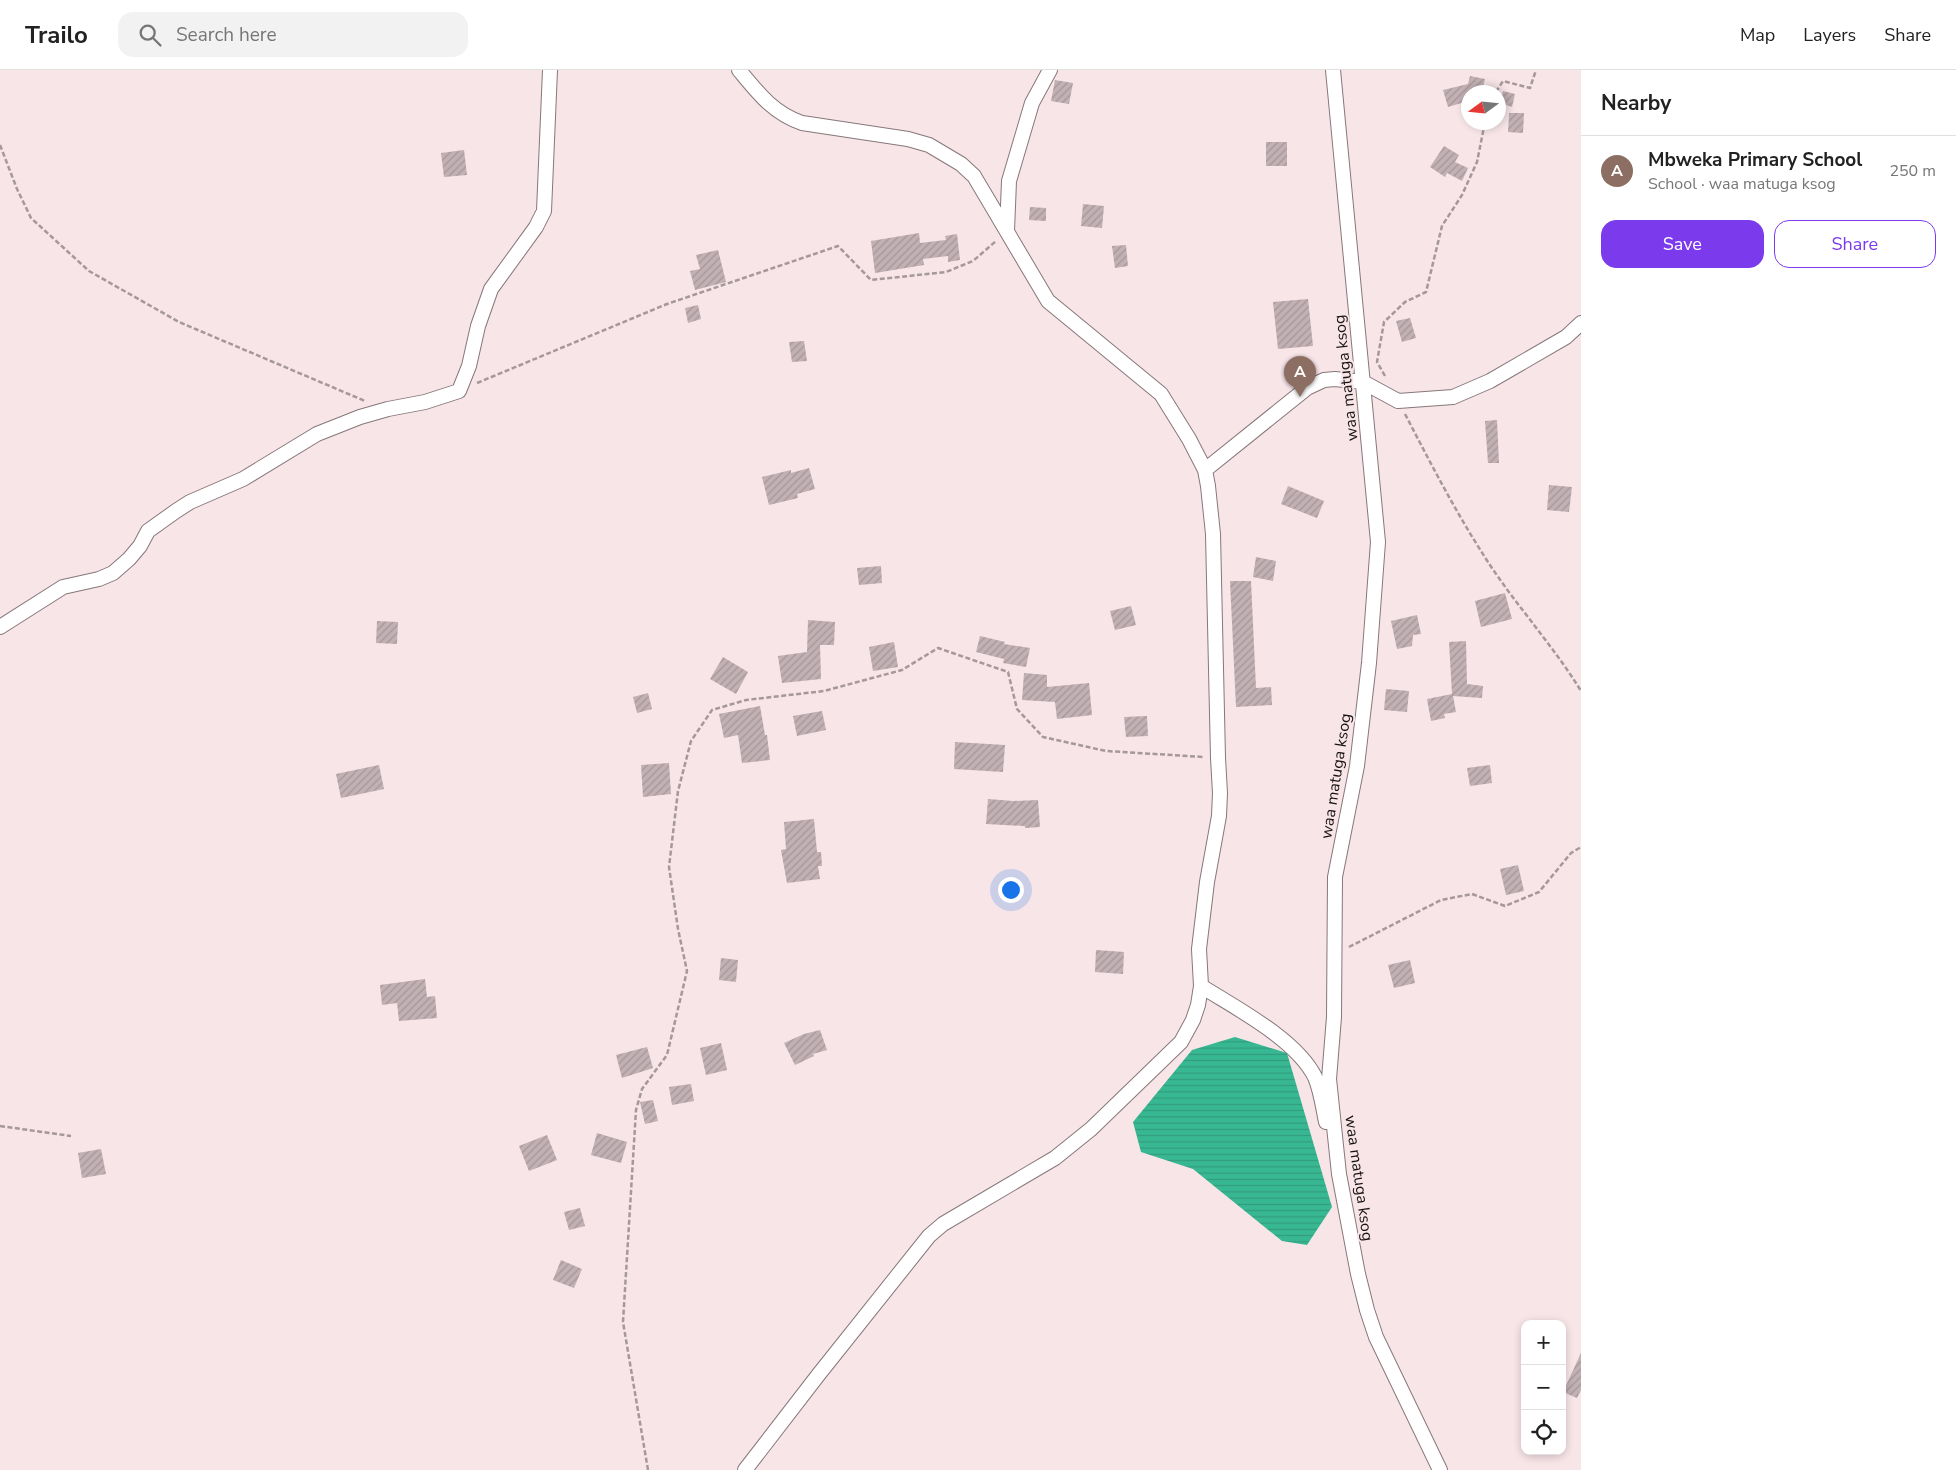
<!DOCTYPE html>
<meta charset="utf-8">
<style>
:root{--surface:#fff;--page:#f2f2f2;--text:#222;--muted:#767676;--line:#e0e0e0;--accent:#7c3aed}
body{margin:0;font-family:"Nunito Sans",sans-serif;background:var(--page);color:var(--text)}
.controls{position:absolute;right:15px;bottom:15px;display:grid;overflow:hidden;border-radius:10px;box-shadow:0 2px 8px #0003}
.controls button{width:45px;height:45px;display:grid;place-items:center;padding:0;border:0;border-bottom:1px solid var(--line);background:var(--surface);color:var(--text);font:25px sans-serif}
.compass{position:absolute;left:1461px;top:15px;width:45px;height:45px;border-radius:50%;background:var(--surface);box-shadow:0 2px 8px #0003;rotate:255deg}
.you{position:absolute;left:1010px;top:819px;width:18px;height:18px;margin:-12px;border:4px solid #fff;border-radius:50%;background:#1a73e8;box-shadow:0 0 0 8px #1a73e833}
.badge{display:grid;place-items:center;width:32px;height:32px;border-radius:50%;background:var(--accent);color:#fff;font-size:16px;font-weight:700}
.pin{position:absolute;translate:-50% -41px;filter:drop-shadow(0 1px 2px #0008)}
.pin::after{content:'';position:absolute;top:26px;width:18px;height:15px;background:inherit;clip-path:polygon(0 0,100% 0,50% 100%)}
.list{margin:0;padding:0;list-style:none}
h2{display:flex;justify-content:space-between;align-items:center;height:65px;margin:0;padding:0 20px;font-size:21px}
h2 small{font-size:16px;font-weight:400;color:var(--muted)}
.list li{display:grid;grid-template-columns:32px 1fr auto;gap:15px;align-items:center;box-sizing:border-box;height:70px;padding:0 20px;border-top:1px solid var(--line)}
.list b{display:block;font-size:19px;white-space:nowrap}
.list p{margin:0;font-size:16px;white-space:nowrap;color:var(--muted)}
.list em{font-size:16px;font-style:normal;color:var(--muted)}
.actions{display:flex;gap:10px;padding:15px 20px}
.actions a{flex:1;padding:11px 0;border:1px solid var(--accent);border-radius:15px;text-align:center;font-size:18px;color:var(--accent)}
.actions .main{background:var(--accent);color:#fff}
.icon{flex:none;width:28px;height:28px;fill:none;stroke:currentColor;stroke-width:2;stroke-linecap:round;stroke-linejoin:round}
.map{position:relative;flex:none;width:1581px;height:1400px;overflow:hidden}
header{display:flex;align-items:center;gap:30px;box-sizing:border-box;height:70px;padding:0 25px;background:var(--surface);border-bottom:1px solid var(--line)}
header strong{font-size:24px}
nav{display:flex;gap:28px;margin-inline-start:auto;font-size:18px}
.search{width:350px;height:45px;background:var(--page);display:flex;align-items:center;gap:12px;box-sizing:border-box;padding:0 18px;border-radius:15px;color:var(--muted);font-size:19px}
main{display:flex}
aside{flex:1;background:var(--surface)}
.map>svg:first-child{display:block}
</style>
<header>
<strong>Trailo</strong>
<div class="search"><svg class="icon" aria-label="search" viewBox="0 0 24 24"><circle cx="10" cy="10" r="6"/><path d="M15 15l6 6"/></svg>Search here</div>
<nav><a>Map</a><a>Layers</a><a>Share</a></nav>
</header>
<main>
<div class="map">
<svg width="1581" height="1400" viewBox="0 0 1581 1400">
<defs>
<pattern id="water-rules" width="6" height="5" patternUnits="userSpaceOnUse" patternTransform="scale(1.25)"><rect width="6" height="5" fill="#38b892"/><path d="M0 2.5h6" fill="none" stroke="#319d7d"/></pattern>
<pattern id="building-hatch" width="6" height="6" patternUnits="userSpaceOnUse" patternTransform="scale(1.25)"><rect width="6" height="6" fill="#c1b0b4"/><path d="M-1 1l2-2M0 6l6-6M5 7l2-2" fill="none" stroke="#a5969a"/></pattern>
</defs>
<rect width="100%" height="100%" fill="#f7e5e8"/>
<path fill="url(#water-rules)" d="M1235,967L1287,983L1332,1137L1307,1175L1282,1171L1193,1099L1141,1082L1133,1052L1192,980Z"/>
<path fill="url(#building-hatch)" d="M1470,6L1485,9L1482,22H1468V31L1448,37L1443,20L1468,14Z
M1055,10L1073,13L1069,34L1051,31Z
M1503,21L1515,24L1512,37L1500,33Z
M1509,43H1524L1523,63L1508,62Z
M1266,72H1287V96H1266Z
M1444,76L1459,85L1455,92L1468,98L1462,111L1447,103L1445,107L1430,97Z
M464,80L467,105L444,107L441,83Z
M1083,134L1104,136L1102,158L1081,156Z
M1030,137L1046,138V151L1029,150Z
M919,163L920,173L946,170L945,166L957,164L960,190L948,192V186L923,189L924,195L875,203L871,171Z
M1126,175L1128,196L1115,198L1112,176Z
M718,180L726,212L695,220L690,201L700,199L696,185Z
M1308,229L1313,276L1278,279L1273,232Z
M698,235L701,249L688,253L685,238Z
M1410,248L1416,268L1402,272L1396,251Z
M804,271L807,291L792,292L789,272Z
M1497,350L1499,393H1488L1485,351Z
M809,398L815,419L797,424L798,428L769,435L762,407L791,400V403Z
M1549,415L1572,417L1569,442L1547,440Z
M1288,416L1324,431L1317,448L1281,434Z
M1256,487L1276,491L1273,511L1253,507Z
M881,496L882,513L859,515L857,498Z
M1230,511H1251L1256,618L1271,617L1272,635L1236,637Z
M1505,523L1512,549L1481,557L1475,531Z
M1131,536L1136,555L1115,560L1110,541Z
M1417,545L1421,564L1413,565L1412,576L1397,579L1391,551Z
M808,550L835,552L834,575H820L821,609L782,613L778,586L807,582Z
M377,551L398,552L397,574L376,573Z
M980,566L1005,572L1004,574L1030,578L1026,597L1003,593L1004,589L976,582Z
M1466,571L1467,614L1483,616L1482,628L1453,626L1456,642L1444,644L1445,648L1431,651L1427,629L1452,624L1449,572Z
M894,572L898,597L873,601L869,577Z
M723,587L748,602L736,624L710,609Z
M1024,603L1047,605V617L1089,613L1092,645L1057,649L1055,632L1022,630Z
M1386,619L1409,621L1407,642L1384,640Z
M648,623L652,639L637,643L633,627Z
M760,636L765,665H767L770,690L742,693L738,665L724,668L719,644Z
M822,641L826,660L797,666L793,646Z
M1147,646L1148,666L1126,667L1124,647Z
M955,672L1005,675L1003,702L954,699Z
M669,693L671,724L643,727L641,695Z
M379,695L384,719L341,728L336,704Z
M1490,695L1492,713L1470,716L1467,698Z
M988,729L1013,731L1038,730L1040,757L1025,758V756L986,754Z
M814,749L817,782H821L822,796H818L820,809L787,813L781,780L786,779L784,752Z
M1518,795L1524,821L1506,825L1500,799Z
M1096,880L1124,882L1123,904L1095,902Z
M721,888L738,890L736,912L719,910Z
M1410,890L1415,913L1394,918L1388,895Z
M425,909L427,927L435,926L437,948L399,951L397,933L382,935L380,915Z
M820,960L827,980L813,984L814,986L795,995L784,973L804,964Z
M721,973L727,1000L706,1005L700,978Z
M647,977L653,998L622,1008L616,985Z
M691,1014L694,1031L672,1035L669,1017Z
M653,1030L658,1051L645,1054L640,1032Z
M597,1063L627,1072L621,1093L591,1085Z
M547,1065L557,1090L529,1101L519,1076Z
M101,1079L106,1104L82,1108L78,1083Z
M580,1138L585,1156L569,1160L564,1142Z
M561,1190L582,1199L574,1218L553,1210Z
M1581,1283V1320L1577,1328L1563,1322Z"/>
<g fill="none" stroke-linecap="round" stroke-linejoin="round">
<defs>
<path id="minor" d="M739,0C758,23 773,43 802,53L908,69L929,75L961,94L974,106L1048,231L1161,324L1189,369L1205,400L1208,416L1213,464L1218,688L1220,723L1219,746L1207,812L1199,879L1201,916L1198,935L1193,950L1181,972L1091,1059L1055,1088L943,1154L929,1166L819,1304L745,1400
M1333,0L1378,472L1369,593L1357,696L1335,807L1334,947L1329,1009L1339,1104L1358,1204L1367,1240L1376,1267L1440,1400
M1007,161L1009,111L1032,33L1050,0
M1205,400L1307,318L1324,310L1335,309L1363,312L1398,331L1453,327L1490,311L1566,267L1581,253
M0,557L63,517L99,509L113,503L129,489L140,476L148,461L176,441L190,432L243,409L317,364L360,347L388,339L425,332L459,321L469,296L478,256L491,219L536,157L544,141L550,0
M1201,916C1237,939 1296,969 1315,1007C1321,1021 1323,1038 1326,1052"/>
</defs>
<use href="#minor" stroke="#87777a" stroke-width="16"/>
<path stroke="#a5989a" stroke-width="2.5" stroke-dasharray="5 2.5" stroke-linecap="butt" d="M1496,22L1503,11L1530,18L1536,0
M0,75L17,119L31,148L89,201L179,252L365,331
M1385,306L1377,292L1384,252L1405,232L1426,222L1442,156L1462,125L1477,92L1485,52
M477,313L667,234L838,176L871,210L946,202L973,191L996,171
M1405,344C1429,390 1453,437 1481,481C1511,530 1551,572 1581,621
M1349,877L1441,830L1472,824L1505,836L1539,822L1571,783L1581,777
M0,1056L71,1066
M648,1400L623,1252L636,1040L642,1019L667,985L687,901L678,859L669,797L678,721L691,671L712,640L746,630L824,621L902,600L938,578L1008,602L1017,639L1043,667L1106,681L1204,687"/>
<use href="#minor" stroke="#fff" stroke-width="14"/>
</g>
<g text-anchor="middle" stroke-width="4" stroke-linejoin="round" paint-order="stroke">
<g font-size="16" fill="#191314" stroke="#f7e5e8">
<text transform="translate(1345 308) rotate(-96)" y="6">waa matuga ksog</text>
<text transform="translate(1335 706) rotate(-81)" y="6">waa matuga ksog</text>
<text transform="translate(1360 1108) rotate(82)" y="6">waa matuga ksog</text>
</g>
</g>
</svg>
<div class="controls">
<button>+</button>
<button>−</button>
<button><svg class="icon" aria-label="locate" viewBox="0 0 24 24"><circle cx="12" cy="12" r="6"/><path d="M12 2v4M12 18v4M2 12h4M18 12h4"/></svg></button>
</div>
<svg class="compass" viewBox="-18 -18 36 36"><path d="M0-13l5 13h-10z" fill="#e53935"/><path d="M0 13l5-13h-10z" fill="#767676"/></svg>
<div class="you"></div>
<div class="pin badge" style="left:1300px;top:327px;background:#8d6e63">A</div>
</div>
<aside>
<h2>Nearby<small></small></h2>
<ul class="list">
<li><span class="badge" style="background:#8d6e63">A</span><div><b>Mbweka Primary School</b><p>School · waa matuga ksog</p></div><em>250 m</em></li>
</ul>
<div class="actions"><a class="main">Save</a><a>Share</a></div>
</aside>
</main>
